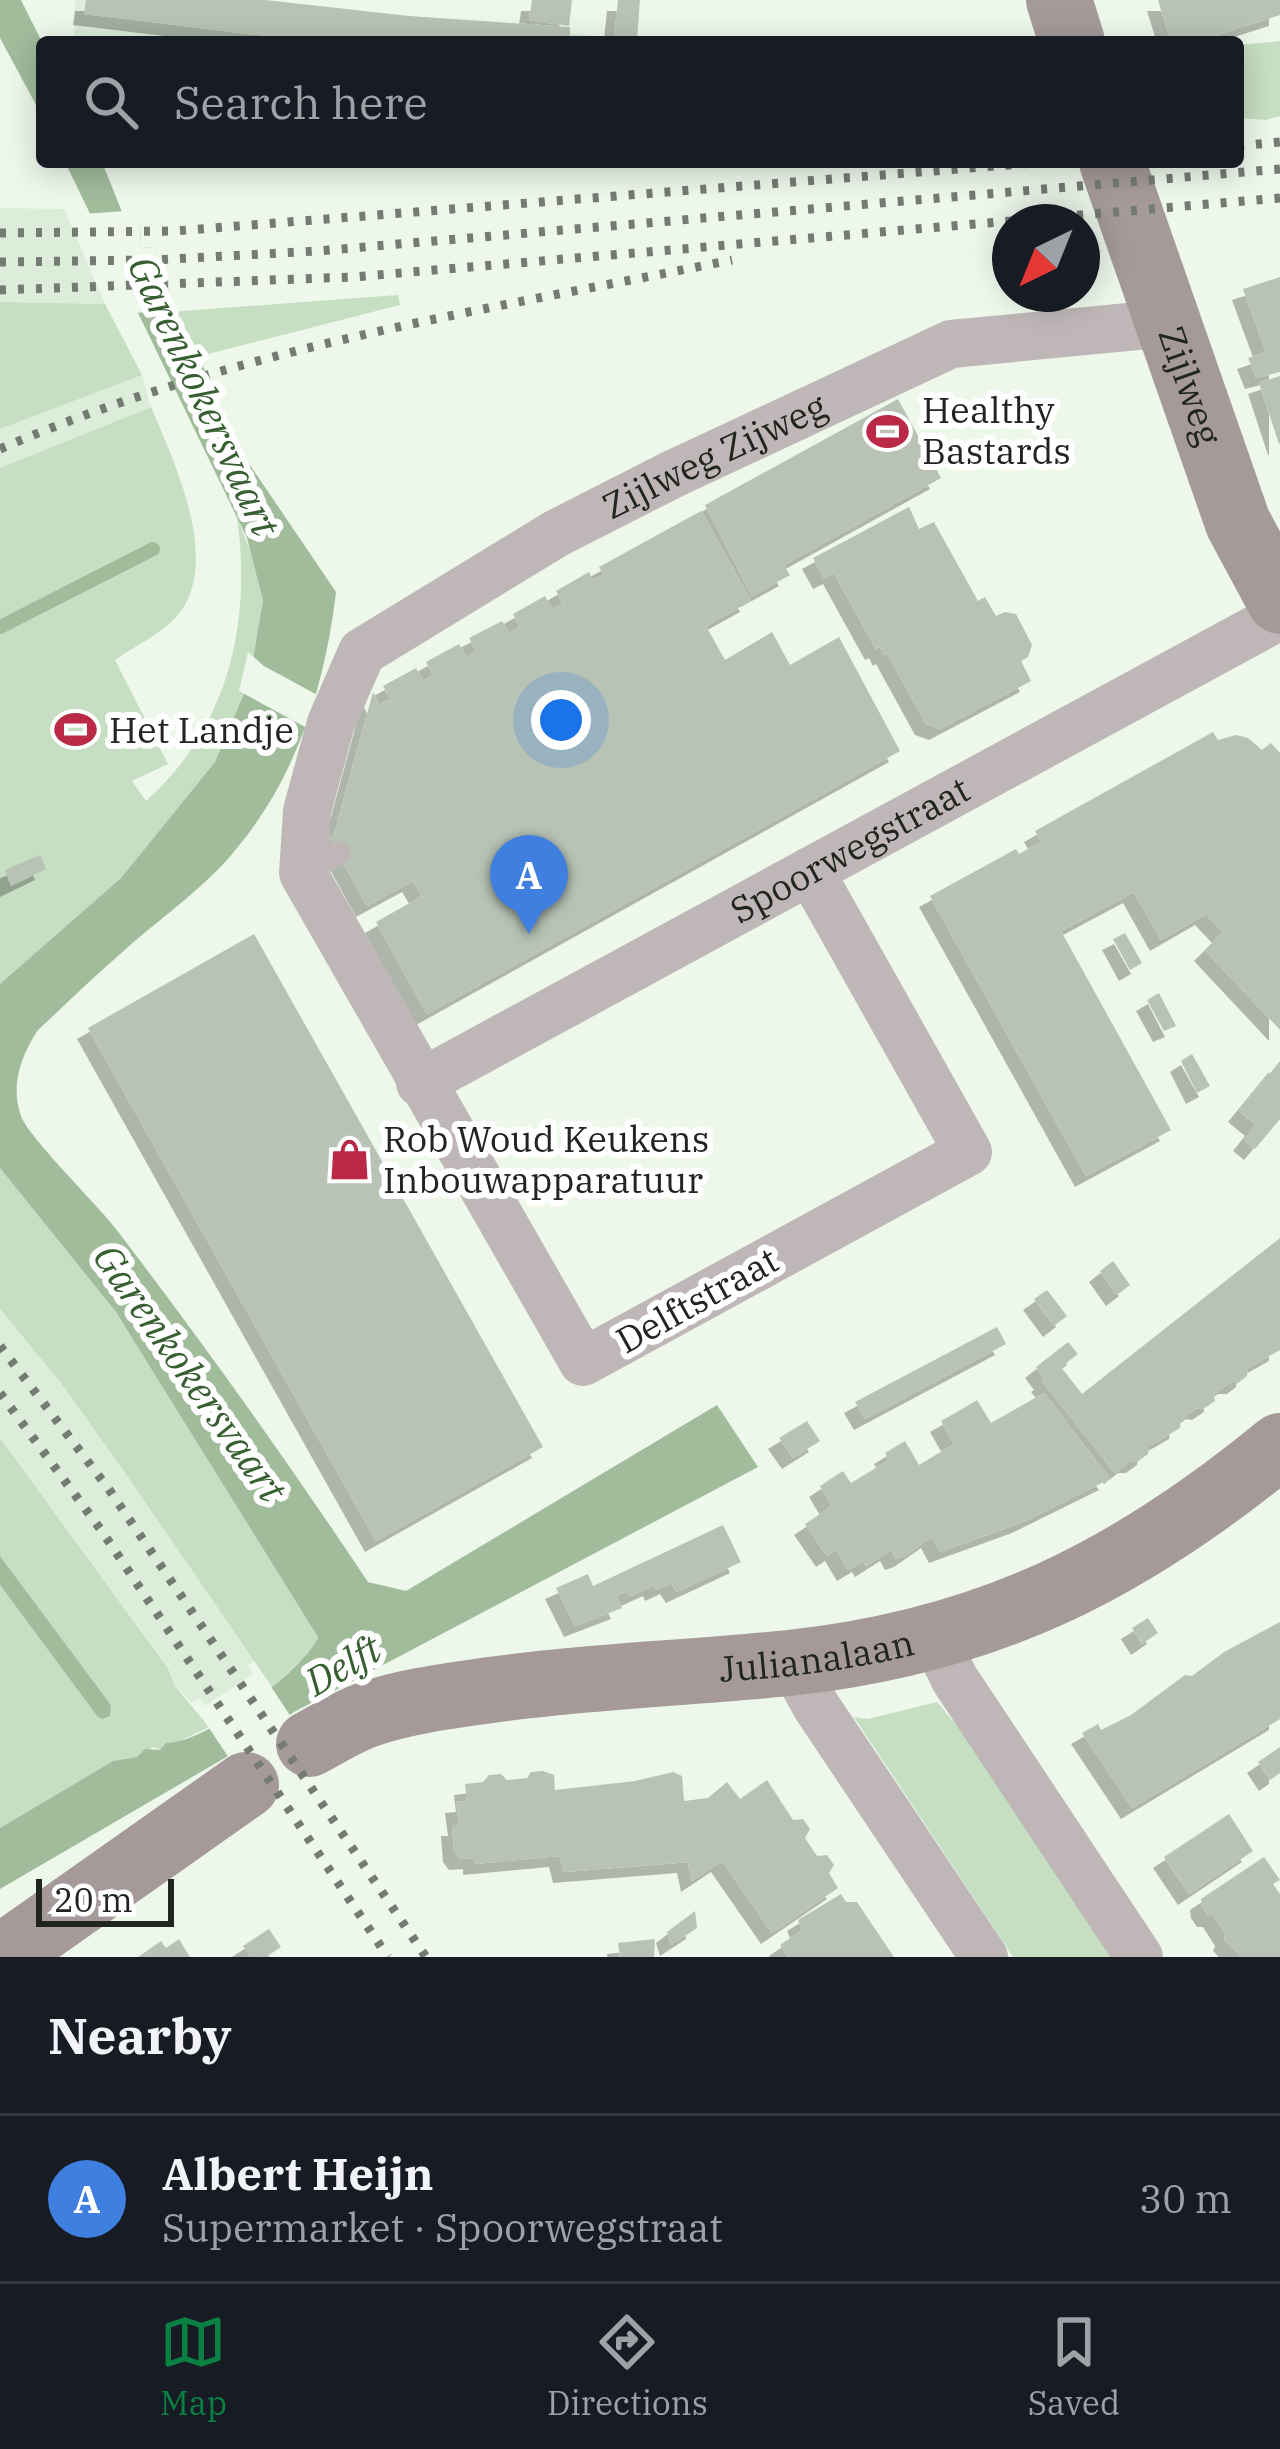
<!DOCTYPE html>
<meta charset="utf-8">
<style>
:root{--surface:#171b24;--page:#20242c;--text:#f1f3f6;--muted:#9ea1a6;--line:#363941;--accent:#0b8043}
body{margin:0;font-family:"IBM Plex Serif",serif;background:var(--page);color:var(--text)}
.compass{position:absolute;left:992px;top:204px;width:108px;height:108px;border-radius:50%;background:var(--surface);box-shadow:0 6px 30px #0003;rotate:223deg}
.scale{position:absolute;left:36px;bottom:30px;width:138px;box-sizing:border-box;padding-left:12px;border:6px solid #212520;border-top:0;font-size:33px;line-height:42px;white-space:nowrap;color:#212520;-webkit-text-stroke:9px #fff;paint-order:stroke}
.you{position:absolute;left:561px;top:720px;width:42px;height:42px;margin:-30px;border:9px solid #fff;border-radius:50%;background:#1a73e8;box-shadow:0 0 0 18px #1a73e833}
.badge{display:grid;place-items:center;width:78px;height:78px;border-radius:50%;background:var(--accent);color:#fff;font-size:39px;font-weight:700}
.pin{position:absolute;translate:-50% -99px;filter:drop-shadow(0 3px 6px #0008)}
.pin::after{content:'';position:absolute;top:63px;width:42px;height:36px;background:inherit;clip-path:polygon(0 0,100% 0,50% 100%)}
.list{margin:0;padding:0;list-style:none}
h2{display:flex;justify-content:space-between;align-items:center;height:156px;margin:0;padding:0 48px;font-size:51px}
h2 small{font-size:39px;font-weight:400;color:var(--muted)}
.list li{display:grid;grid-template-columns:78px 1fr auto;gap:36px;align-items:center;box-sizing:border-box;height:168px;padding:0 48px;border-top:3px solid var(--line)}
.list b{display:block;font-size:45px;white-space:nowrap}
.list p{margin:0;font-size:39px;white-space:nowrap;color:var(--muted)}
.list em{font-size:39px;font-style:normal;color:var(--muted)}
.icon{flex:none;width:66px;height:66px;fill:none;stroke:currentColor;stroke-width:2;stroke-linecap:round;stroke-linejoin:round}
.map{position:relative;flex:none;width:1280px;height:1957px;overflow:hidden}
.search{position:absolute;background:var(--surface);box-shadow:0 6px 30px #0003;left:36px;right:36px;top:36px;height:132px;display:flex;align-items:center;gap:30px;box-sizing:border-box;padding:0 42px;border-radius:12px;color:var(--muted);font-size:45px}
.sheet{height:324px;background:var(--surface)}
nav{display:flex;justify-content:space-around;align-items:center;box-sizing:border-box;height:168px;border-top:3px solid var(--line);background:var(--surface);font-size:33px;color:var(--muted)}
nav a{display:grid;justify-items:center;gap:6px}
nav .on{color:var(--accent)}
.map>svg:first-child{display:block}
</style>
<div class="map">
<svg width="1280" height="1957" viewBox="0 0 1280 1957">
<defs>
<filter id="shadow"><feDropShadow dx="-11" dy="11" stdDeviation="0" flood-color="#0004"/></filter>
</defs>
<rect width="100%" height="100%" fill="#edf8eb"/>
<path fill="#dcedda" d="M75,0H262L648,42H74Z
M0,208L64,209L105,304L0,302Z
M142,375L151,407L0,468V429Z
M0,1309L61,1383L119,1464L254,1661L248,1666L253,1674L205,1706L199,1698L192,1703L174,1685L168,1667L0,1438Z"/>
<path fill="#c6dec2" d="M1280,41V116L1266,120L1238,118V45Z
M398,295L400,305L192,358L170,312Z
M0,302L105,304L142,375L0,429Z
M151,407C175,464 228,574 169,624C153,638 132,648 115,660L168,764L132,781L146,801C228,728 252,623 237,517L257,568L263,600L249,682L215,762L121,878L0,984V468Z
M0,1168L116,1312L313,1625L318,1636L312,1651L272,1687L119,1464L61,1383L0,1309Z
M0,1438L168,1668L174,1685L209,1727L161,1750L153,1747L137,1757L113,1761L0,1828V1585L97,1716H110L111,1705L0,1556Z
M937,1702L984,1758L1116,1957H1013L854,1717L868,1719Z"/>
<path fill="#a0bc9b" d="M0,0H21L42,42V116L0,38Z
M65,162H102L122,212L131,223H141L140,247L156,248L155,273L169,274L168,301L176,311L171,313L194,363L201,361L231,437L336,592C325,684 298,775 237,848C206,887 164,915 127,948C97,974 68,1002 38,1030C21,1056 10,1085 21,1116C29,1138 97,1204 116,1229C204,1344 288,1462 368,1582L406,1591L717,1405L758,1467L294,1712L223,1759L0,1889V1828L113,1761L137,1757L145,1749L160,1750L166,1743C201,1745 306,1670 318,1637L116,1312L0,1168V984L121,878L215,762L249,682L263,600L247,538Z
M0,1556L111,1705L110,1716L102,1719L97,1716L0,1585Z"/>
<path fill="#edf8eb" d="M125,211L131,223H141L140,247L156,248L155,273L169,274L168,301L176,311L131,313L83,214Z
M248,652L264,666L321,697L307,728L239,691Z
M268,1682L293,1720L231,1761L205,1722Z"/>
<g fill="none" stroke-linecap="round" stroke-linejoin="round">
<path stroke="#a0bc9b" stroke-width="14" d="M0,627L153,549"/>
</g>
<path fill="#b8c3b6" filter="url(#shadow)" d="M86,0H265L409,16L570,27V33L569,42H316L84,14Z
M532,0H572L569,26L529,20Z
M618,0H640L637,40L614,38Z
M1158,0H1280V15L1195,42H1171Z
M1280,277V372L1256,378L1248,358L1266,352L1243,289Z
M1280,376V444H1279L1259,383Z
M898,399L941,478L784,565L790,575L752,596L705,505Z
M909,507L919,529L934,522L978,601L985,597L996,616L1005,612L1016,614L1032,645L1028,657L1021,661L1031,681L940,729L926,724L887,653L884,655L880,647L876,649L834,573L824,578L813,558Z
M701,511L751,601L706,626L725,660L772,632L790,665L839,637L900,751L427,1014L376,922L422,896L413,881L367,906L329,837L334,835L373,692L379,705L390,699L383,686L416,668L423,681L433,675L426,662L459,644L466,657L476,651L469,638L502,621L509,633L520,627L513,614L545,596L552,609L563,604L556,591L589,572L593,580L604,575L599,567Z
M1213,732L1218,740L1236,735L1248,738L1262,750L1271,743L1280,753V1030L1205,950L1223,932L1206,914L1161,940L1134,892L1061,931L1171,1130L1086,1176L930,896L1016,849L1019,854L1041,842L1035,831Z
M40,855L46,869L11,886L5,870Z
M1125,933L1142,963L1130,970L1113,939Z
M254,934L543,1447L376,1541L88,1028Z
M1159,993L1176,1026L1164,1031L1147,1000Z
M1192,1054L1210,1086L1197,1093L1181,1061Z
M1280,1061V1119L1255,1149L1244,1140L1256,1125L1239,1111Z
M1280,1238V1350L1248,1368L1247,1376L1238,1383H1229L1214,1394L1215,1401L1203,1409L1197,1408L1181,1420L1180,1428L1149,1446L1148,1454L1137,1462H1129L1115,1473L1042,1381L1045,1379L1036,1367L1068,1342L1078,1354L1061,1367L1082,1394Z
M1113,1261L1130,1285L1117,1295L1100,1271Z
M1047,1290L1067,1316L1054,1326L1034,1299Z
M997,1327L1006,1344L865,1419L855,1402Z
M1044,1393L1110,1479L1023,1522L940,1552L932,1537L905,1556L896,1559L891,1550L866,1566L863,1561L848,1570L836,1550L827,1556L805,1524L832,1506L820,1486L843,1471L851,1483L889,1460L885,1453L905,1441L919,1465L954,1444L941,1421L957,1412L977,1400L991,1423Z
M807,1421L820,1441L793,1458L779,1438Z
M723,1525L741,1562L677,1592L671,1583L656,1590L654,1585L630,1596L627,1591L616,1596L622,1608L575,1626L556,1588L588,1574L593,1586Z
M1148,1618L1158,1633L1142,1644L1132,1628Z
M1280,1622V1719L1132,1808L1082,1733L1098,1724L1101,1730L1131,1715L1185,1675L1192,1676L1224,1652Z
M1280,1747V1773L1270,1780L1258,1762Z
M543,1771L554,1775L555,1790L635,1781L673,1772L682,1776L684,1801L708,1798L727,1782L740,1799L767,1780L793,1820L803,1819L810,1829L805,1838L817,1856L827,1855L834,1865L829,1873L838,1888L772,1933L722,1861L692,1881L688,1862L564,1872L560,1856L474,1864V1858L460,1859L454,1851L452,1825H459L456,1802L467,1801L465,1784L483,1782L489,1775L501,1774L507,1780L527,1778L531,1772Z
M1229,1814L1253,1851L1189,1894L1164,1857Z
M1264,1857L1280,1880L1273,1884L1280,1894V1957H1241L1224,1940L1226,1935L1214,1916H1208L1202,1907L1201,1899Z
M841,1894L846,1902H857L894,1957H788L780,1945L802,1930L798,1920Z
M695,1911L697,1928L671,1945L667,1932Z
M269,1929L281,1947L266,1957H251L243,1946Z
M179,1939L190,1957H138L161,1941L166,1948Z
M655,1939L654,1957H620L618,1943Z"/>
<g fill="none" stroke-linecap="round" stroke-linejoin="round">
<path stroke="#bfb7b7" stroke-width="24" d="M303,873L338,853"/>
<g stroke="#bfb7b7" stroke-width="48">
<path id="s1" d="M810,871L968,1152L583,1362L303,873L307,811L331,723L362,652L557,533L673,474L951,344L1169,323"/>
<path id="s2" d="M420,1083L1280,616"/>
<path d="M934,1636L954,1678L1139,1957"/>
<path d="M792,1662L816,1706L984,1957"/>
</g>
<g stroke="#a59999" stroke-width="66">
<path d="M1059,0L1072,42"/>
<path id="s3" d="M1112,162L1238,523L1280,601"/>
<path id="s4" d="M309,1744C328,1734 347,1722 366,1715C406,1701 449,1696 491,1690C590,1676 690,1673 789,1663C987,1642 1128,1571 1280,1446"/>
<path d="M2,1957L246,1785"/>
</g>
<path stroke="#747b73" stroke-width="9" stroke-dasharray="6 12" stroke-linecap="butt" d="M1238,146L1280,142
M0,233L175,231L1046,162
M0,262L155,260L317,251L1280,169
M0,290L353,277L1280,198
M0,449C233,348 485,310 732,260
M0,1346L108,1488L426,1957
M0,1393L101,1530L388,1957"/>
</g>
<defs>
<symbol id="stadium-bare" viewBox="-9 -9 18 18"><path d="M0-5a6.5 5 0 1 0 0 10a6.5 5 0 1 0 0-10ZM-3.5-1.8h7v3.6h-7Z" fill="#ba2945" stroke="#fff" stroke-width="2.5" paint-order="stroke"/></symbol>
<symbol id="shop-bare" viewBox="-9 -9 18 18"><path d="M-5-2.5h2.3a2.7 3.5 0 0 1 5.4 0H5L5.5 6h-11ZM-1.5-2.5h3a1.5 2.3 0 0 0-3 0Z" fill="#ba2945" stroke="#fff" stroke-width="2.5" paint-order="stroke"/></symbol>
</defs>
<g fill-rule="evenodd">
<use href="#stadium-bare" x="858" y="402" width="59" height="59"/>
<use href="#stadium-bare" x="46" y="700" width="59" height="59"/>
<use href="#shop-bare" x="320" y="1130" width="59" height="59"/>
</g>
<g text-anchor="middle" stroke-width="12" stroke-linejoin="round" paint-order="stroke">
<g font-size="36" fill="#212520" stroke="#fff">
<text dy="13" stroke="none"><textPath href="#s3" startOffset="237">Zijlweg</textPath></text>
<text dy="13" stroke="none"><textPath href="#s1" startOffset="1959">Zijlweg Zijweg</textPath></text>
<text dy="13" stroke="none"><textPath href="#s2" startOffset="489">Spoorwegstraat</textPath></text>
<text transform="translate(697 1300) rotate(-29)" y="13">Delftstraat</text>
<text dy="13" stroke="none"><textPath href="#s4" startOffset="519">Julianalaan</textPath></text>
</g>
<g font-size="36" fill="#212520" stroke="#fff" text-anchor="start">
<text x="922" y="423">Healthy<tspan x="922" dy="41">Bastards</tspan></text>
<text x="109" y="743">Het Landje</text>
<text x="383" y="1152">Rob Woud Keukens<tspan x="383" dy="41">Inbouwapparatuur</tspan></text>
</g>
<g font-size="39" font-style="italic" fill="#375f31" stroke="#fff">
<text transform="translate(204 396) rotate(65)" y="14">Garenkokersvaart</text>
<text transform="translate(190 1373) rotate(55)" y="14">Garenkokersvaart</text>
<text transform="translate(343 1665) rotate(-30)" y="14">Delft</text>
</g>
</g>
</svg>
<svg class="compass" viewBox="-18 -18 36 36"><path d="M0-13l5 13h-10z" fill="#e53935"/><path d="M0 13l5-13h-10z" fill="#9ea1a6"/></svg>
<div class="scale">20 m</div>
<div class="you"></div>
<div class="pin badge" style="left:529px;top:934px;background:#3f7fe0">A</div>
<div class="search"><svg class="icon" aria-label="search" viewBox="0 0 24 24"><circle cx="10" cy="10" r="6"/><path d="M15 15l6 6"/></svg>Search here</div>
</div>
<section class="sheet">
<h2>Nearby<small></small></h2>
<ul class="list">
<li><span class="badge" style="background:#3f7fe0">A</span><div><b>Albert Heijn</b><p>Supermarket · Spoorwegstraat</p></div><em>30 m</em></li>
</ul>
</section>
<nav>
<a class="on"><svg class="icon" aria-label="map" viewBox="0 0 24 24"><path d="M3 6l6-2 6 2 6-2v14l-6 2-6-2-6 2zM9 4v14M15 6v14"/></svg>Map</a>
<a><svg class="icon" aria-label="directions" viewBox="0 0 24 24"><path d="M12 3l9 9-9 9-9-9zM9 14v-3h6M13 9l2 2-2 2"/></svg>Directions</a>
<a><svg class="icon" aria-label="saved" viewBox="0 0 24 24"><path d="M7 4h10v16l-5-4-5 4z"/></svg>Saved</a>
</nav>
